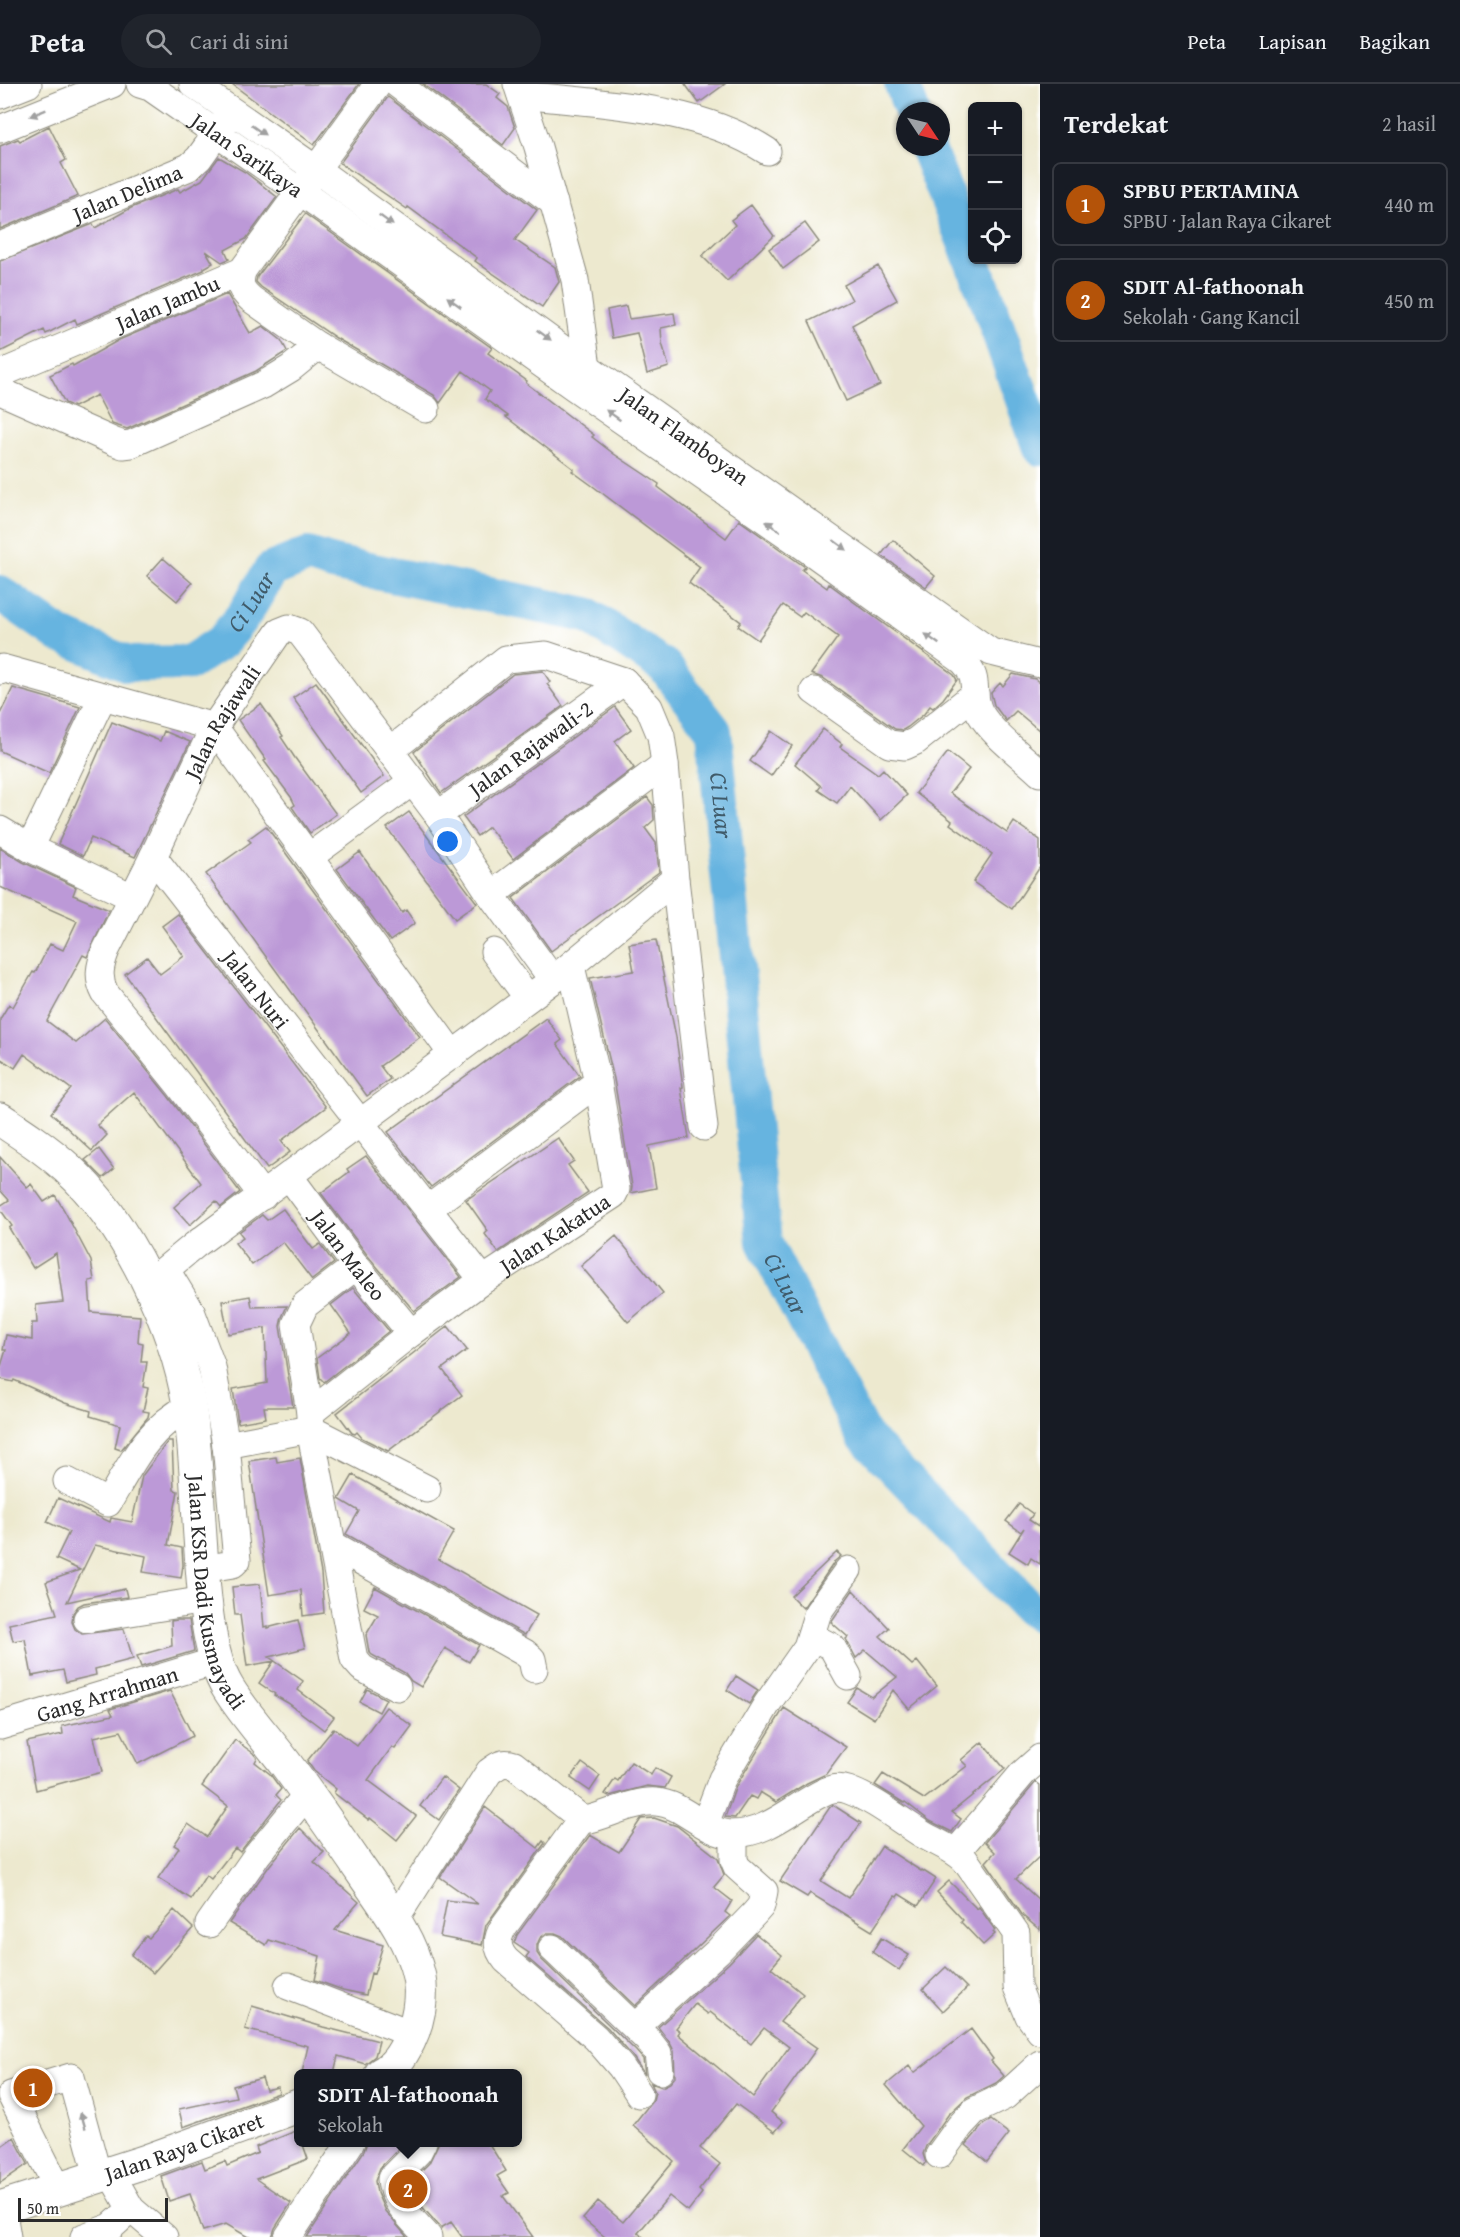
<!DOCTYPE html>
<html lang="id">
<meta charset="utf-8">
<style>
:root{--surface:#171b24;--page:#20242c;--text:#f1f3f6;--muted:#9ea1a6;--line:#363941;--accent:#b45309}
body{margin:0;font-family:"Gentium Book Plus",serif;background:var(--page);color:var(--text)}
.controls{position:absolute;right:18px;top:18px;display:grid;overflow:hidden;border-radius:9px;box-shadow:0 2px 4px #0004}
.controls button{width:54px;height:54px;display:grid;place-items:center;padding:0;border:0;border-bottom:2px solid var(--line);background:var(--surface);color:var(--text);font:30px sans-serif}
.compass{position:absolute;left:896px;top:18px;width:54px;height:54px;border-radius:50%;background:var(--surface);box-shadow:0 2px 4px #0004;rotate:125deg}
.scale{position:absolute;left:18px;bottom:15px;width:150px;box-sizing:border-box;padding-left:6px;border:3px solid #2b2b2b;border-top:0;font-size:16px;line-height:21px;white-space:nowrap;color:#2b2b2b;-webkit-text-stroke:4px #fff;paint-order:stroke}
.you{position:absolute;left:448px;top:758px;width:21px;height:21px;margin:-15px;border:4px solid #fff;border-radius:50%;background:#1a73e8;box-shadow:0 0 0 9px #1a73e833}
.badge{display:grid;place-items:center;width:39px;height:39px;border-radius:50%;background:var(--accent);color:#fff;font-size:20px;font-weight:700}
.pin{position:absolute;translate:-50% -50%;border:3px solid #fff;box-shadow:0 2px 6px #0006}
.popup{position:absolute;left:294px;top:1985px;width:228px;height:78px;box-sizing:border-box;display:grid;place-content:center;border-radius:9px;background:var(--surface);filter:drop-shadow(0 2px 4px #0005);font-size:20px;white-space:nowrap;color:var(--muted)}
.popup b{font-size:22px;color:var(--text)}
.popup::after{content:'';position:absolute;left:50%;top:100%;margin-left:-12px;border:12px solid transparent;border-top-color:var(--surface)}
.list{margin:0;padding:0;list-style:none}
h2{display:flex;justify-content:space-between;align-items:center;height:78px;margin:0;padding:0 24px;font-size:26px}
h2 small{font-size:20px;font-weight:400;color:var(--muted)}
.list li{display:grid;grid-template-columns:39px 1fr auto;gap:18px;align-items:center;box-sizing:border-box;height:84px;margin:0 12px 12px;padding:0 12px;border:2px solid var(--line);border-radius:9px}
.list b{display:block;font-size:22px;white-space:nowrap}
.list p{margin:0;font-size:20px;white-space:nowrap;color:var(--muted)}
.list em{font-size:20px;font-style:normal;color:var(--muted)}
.icon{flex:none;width:33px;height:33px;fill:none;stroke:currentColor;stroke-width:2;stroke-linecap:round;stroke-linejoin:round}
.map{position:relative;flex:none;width:1040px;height:2153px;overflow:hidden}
header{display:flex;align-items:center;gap:36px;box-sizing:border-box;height:84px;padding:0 30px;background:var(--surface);border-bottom:2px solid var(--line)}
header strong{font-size:28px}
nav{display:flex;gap:33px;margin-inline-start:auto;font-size:21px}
.search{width:420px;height:54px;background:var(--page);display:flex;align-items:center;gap:15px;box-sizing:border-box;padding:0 21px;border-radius:33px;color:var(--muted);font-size:22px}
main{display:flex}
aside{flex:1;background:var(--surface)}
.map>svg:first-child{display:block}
</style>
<header>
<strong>Peta</strong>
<div class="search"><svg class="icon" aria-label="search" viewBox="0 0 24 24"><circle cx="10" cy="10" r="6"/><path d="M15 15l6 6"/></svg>Cari di sini</div>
<nav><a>Peta</a><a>Lapisan</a><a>Bagikan</a></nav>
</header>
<main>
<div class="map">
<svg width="1040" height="2153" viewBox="0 0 1040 2153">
<rect width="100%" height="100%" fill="#fff"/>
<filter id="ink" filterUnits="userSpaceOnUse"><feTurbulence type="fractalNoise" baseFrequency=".0167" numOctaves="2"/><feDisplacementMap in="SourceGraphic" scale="12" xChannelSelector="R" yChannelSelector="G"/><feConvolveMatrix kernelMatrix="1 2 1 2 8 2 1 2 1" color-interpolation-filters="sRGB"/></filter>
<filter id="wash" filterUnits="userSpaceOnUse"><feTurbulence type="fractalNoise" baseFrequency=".008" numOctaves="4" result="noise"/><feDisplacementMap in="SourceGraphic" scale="24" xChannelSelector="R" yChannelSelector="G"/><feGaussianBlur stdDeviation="1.35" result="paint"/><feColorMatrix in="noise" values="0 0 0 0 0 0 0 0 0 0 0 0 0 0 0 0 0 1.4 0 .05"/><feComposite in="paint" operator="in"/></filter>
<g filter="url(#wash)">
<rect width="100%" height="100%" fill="#ede9cf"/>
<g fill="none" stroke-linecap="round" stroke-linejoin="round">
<g stroke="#66b4e0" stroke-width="36">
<path d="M902,0L912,27"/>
<path d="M927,63L988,217L1040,364"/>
<path id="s1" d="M0,509L60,551L128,580L189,579L223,557L245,529L271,486L308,471L333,479L587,531L664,582L714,647L764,1158L863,1351L1029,1524L1040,1531"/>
</g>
</g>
<g id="blocks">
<path fill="#bc99d7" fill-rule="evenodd" d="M232,0H359L314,61Z
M423,0H486L500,10L497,14L508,23L515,44L503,61Z
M685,0H725L699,19Z
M388,13L537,126L515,156L555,183L559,198L542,223L475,177L477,174L408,123L407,125L340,79Z
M49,42L66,76L61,79L78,112L0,145V62L18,55L20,57Z
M219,73L245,88L277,113L246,155L225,166L229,175L222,178L206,167L213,179L204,184V186L77,240L75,235L46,250L44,246L0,268V177L93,140L95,144L131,124L178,105L180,108L202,96Z
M751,121L774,152L727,197L702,172L735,141L731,136Z
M305,130L492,264L488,269L527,297L526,299L594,351L592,353L614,370L659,400L658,403L726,454L739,436L805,483L802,486L827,504L829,500L954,591L957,596L943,615L933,624L930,622L924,630L908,643L903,646L895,645L823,594L811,590L838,553L804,528L800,533L783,521L758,556L738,542L741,538L689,499L700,483L594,403L572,387L574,385L506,333L508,332L485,315L490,307L463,287L440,319L434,311L336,254L261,203L256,198L257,193Z
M805,139L819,158L783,185L769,165Z
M878,182L897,216L852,241L880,301L846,317L809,237L852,216L844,201Z
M227,210L250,249L263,242L281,256L287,267L256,287L127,345L112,340L97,311L74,323L65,319L50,291L72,280L73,282L119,256Z
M626,222L629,235L674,229L676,241L661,244L662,259L669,283L647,290L637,249L612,254L607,226Z
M893,456L935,492L926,503L881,471Z
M163,474L192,499L177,517L147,492Z
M543,587L550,598L547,600L563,622L441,709L414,668L513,590Z
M1013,590L1035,595L1040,599V647L1016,627L1006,637L994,621L991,609L1000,599L1003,602Z
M316,598L384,692L361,709L293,614Z
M13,604L80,623L49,689L0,667V630Z
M261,620L283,652L281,653L295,674L336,730L310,749L292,723L295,721L291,713L264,677L266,676L238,636Z
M615,623L631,645L615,657L634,684L513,775L489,743L477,752L463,733Z
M112,638L160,657L164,647L190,658L135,773L91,754L83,772L58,760Z
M823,645L842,660L840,663L878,690L883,685L907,711L881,736L850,702L837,719L818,706L821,702L795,680Z
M771,647L792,662L771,692L750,677Z
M948,668L969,685L950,709L1007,749L1014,738L1040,756V783L1012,825L973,798L992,770L950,740L952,737L916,709Z
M647,713L653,721L654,736L645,744L656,759L659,788L551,867L513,814Z
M409,728L477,819L455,835L387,744Z
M266,742L420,953L380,982L390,995L367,1012L206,790L251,758L248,755Z
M0,764L23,778L76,803L73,811L109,826L87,873L83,871L47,937L76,959L105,934L168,1012L240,1108L221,1123L216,1117L190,1141L174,1123L201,1099L134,1008L97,1041L107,1051L92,1067L51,1029L71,1005L24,970L15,984L0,974V935L9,920L13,923L33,888L35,889L50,860L63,866L77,837L0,803Z
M360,768L402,829L406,826L415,839L390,857L337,785Z
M178,830L326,1023L281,1057L290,1068L267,1085L125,890L147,873L160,890L184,872L162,842Z
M656,856L676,953L683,1003L681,1004L689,1054L649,1062L656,1104L631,1109L632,1102L614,995L590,894L634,887L629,860Z
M546,934L562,956L557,960L580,992L431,1103L388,1048Z
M558,1054L574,1077L568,1081L588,1108L498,1168L485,1150L488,1147L466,1116Z
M99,1065L114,1085L103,1094L85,1076Z
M366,1072L461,1193L414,1227L368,1172L321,1109L349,1088L347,1085Z
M0,1073L27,1103L31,1100L44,1118L55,1111L64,1126L91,1177L94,1196L89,1197L91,1228L140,1232L138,1258L143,1259L141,1278H147L143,1303L148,1304L143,1327L149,1328L148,1333L121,1366L115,1364L120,1341L90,1332L91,1327L65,1319L14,1296L13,1298L0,1295V1285L6,1266H3L6,1251L32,1256V1239H37L36,1221L63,1218L56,1169L33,1184L9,1144L12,1142L0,1125V1122L9,1116L0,1106Z
M283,1125L313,1165L320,1160L334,1179L312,1196L283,1158L252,1181L235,1159L243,1153L239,1148L262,1131L267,1136Z
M616,1152L663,1209L628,1238L581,1182Z
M353,1204L389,1247L324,1298L320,1294L317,1274L351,1249L331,1221Z
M250,1212L252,1223L287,1222L282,1233L280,1242L293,1323H264L266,1334L238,1339L233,1305L267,1299L265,1244L228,1250L222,1217Z
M448,1242L467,1266L442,1285L462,1311L388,1367L362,1354L357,1348L355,1350L352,1349L337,1329Z
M168,1357H172L174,1406L178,1407L168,1461L182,1464L183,1481L181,1494L143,1488L146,1472L95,1461L67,1518L125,1505L127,1513L84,1519L78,1522L73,1529L72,1538L75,1545L82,1550L124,1545L133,1575L95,1585L96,1591L66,1598L63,1586L32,1592L25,1555L13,1557L9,1540L57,1530L46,1498L80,1486L56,1475L69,1448L47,1438L58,1414L110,1438L111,1434L132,1438L142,1392Z
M276,1373L277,1378L300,1374L321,1489L324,1529L303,1532L301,1506L269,1511L249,1377Z
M353,1391L454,1447L438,1475L537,1531L525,1551L346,1450L359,1427L339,1415Z
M1019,1420L1033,1430L1029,1436L1040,1443V1480L1031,1474L1028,1480L1009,1468L1024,1444L1021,1448L1006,1437Z
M837,1468L841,1472L835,1477L803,1524L791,1512Z
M260,1500L264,1543L267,1542V1544L298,1536L305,1564L269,1573L303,1597L298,1606L334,1633L324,1646L288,1619L274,1611L275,1610L259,1599L274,1577L247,1582L240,1531H235L232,1503Z
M375,1503L479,1561L469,1578L445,1564L421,1603L411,1597L405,1589L372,1571L369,1568L366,1551L378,1531L364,1524Z
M853,1506L889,1544L880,1552L912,1581L917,1577L937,1602L909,1625L893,1606L874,1635L847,1618L857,1604L872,1613L897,1593L865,1566L856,1574L846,1555L848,1553L831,1538Z
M177,1536H189L194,1567L141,1583L137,1572L172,1562L171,1537Z
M736,1592L758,1606L749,1620L727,1606Z
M367,1605L386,1615L379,1628L360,1618Z
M170,1607L193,1652L138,1680L121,1647L94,1653L102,1688L36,1706L27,1658L63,1650L62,1642L113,1631L110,1625Z
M386,1623L412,1642L395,1665L392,1663L368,1696L416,1732L397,1756L370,1734L369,1736L334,1709L336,1705L314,1687L307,1677L334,1644L357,1662Z
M784,1624L846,1663L826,1690L807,1699L776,1718L760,1708L756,1715L750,1712L735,1734L725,1733L736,1702Z
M235,1656L253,1669L257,1674L255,1678L270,1690L281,1705L276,1711L281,1716L240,1768L235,1764L211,1795L206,1791L191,1815L158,1794L179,1764L174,1761L188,1740L207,1753L228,1722L202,1702Z
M982,1658L1005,1685L952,1728L961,1735L952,1748L930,1737L905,1718L904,1719L875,1701L883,1690L924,1715L967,1682L961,1676Z
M631,1678L651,1691L655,1684L671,1693L665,1704L647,1702L609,1712L605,1710L615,1695L618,1697Z
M582,1679L600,1692L590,1707L571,1694Z
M442,1693L459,1706L439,1736L420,1722Z
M1036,1698L1040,1701V1772L1016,1795L1040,1817V1846L1023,1832L986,1778L995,1768L985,1758Z
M833,1721L861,1739L821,1797L848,1814L882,1762L921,1787L922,1786L936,1795L918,1822L899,1810L897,1813L895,1812L872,1847L810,1809L807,1813L780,1797L830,1723Z
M485,1723L538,1764L543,1757L545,1759L486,1841L482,1861L440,1853L447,1816L478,1820L440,1793Z
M654,1734L677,1742L718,1774L724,1791L714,1803L732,1817L725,1828L730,1832L635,1922L562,1852L555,1849H547L540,1854L537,1861V1869L541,1875L636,1967L643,1975L645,1991L633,1973L608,1944L526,1873L529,1869L514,1859L517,1851L590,1751L619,1768L641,1735Z
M300,1744L324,1768L314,1778L359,1818L335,1846L383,1861L374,1890L371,1889L366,1911L343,1906L315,1896L320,1872L269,1856L266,1861L229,1839L270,1781Z
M949,1797L977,1825L979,1823L995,1846L993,1848L995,1850L983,1861L961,1838L963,1836L937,1808Z
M174,1826L193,1844L153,1889L131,1871L146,1852L149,1854Z
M756,1850L782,1871L771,1884L803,1910L780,1938L817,1964L771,2028L783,2038L775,2048L736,2020L700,2064L720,2080L699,2106L702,2109L688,2127L669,2112L638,2149L643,2153H605L583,2135L598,2117L623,2138L674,2077L633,2041L653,2016L655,2008L651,1999L662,2003L670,1999L675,1993L674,1967L670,1959L658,1943L729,1879ZM695,1920L708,1930L710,1928L751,1960L764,1944L789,1963L753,2013L678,1950L680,1947L676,1944Z
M881,1854L909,1871L899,1886L872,1868Z
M946,1883L967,1904L943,1927L923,1905Z
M252,1922L323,1943L379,1957L375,1972L365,1980L338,1972L334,1989H302L308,1962L245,1945Z
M971,1945L993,1975L991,1977L1004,1992L996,1999L967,2013L948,2031L926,2062L923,2070L926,2079L924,2082L903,2065L921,2042L886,2001L909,1982L914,1989Z
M262,1994L266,2006L278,2003L279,2009L183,2043L179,2025L236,2013L233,2002Z
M991,2036L1009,2050L987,2078L966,2061L984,2040Z
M298,2046V2058H302L308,2075L256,2095L291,2119L275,2144L272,2153H248L226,2140L203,2147L190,2110L169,2117L161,2092L202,2077L205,2085L225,2077L227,2082L258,2069L256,2063Z
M14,2053L28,2080L0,2099V2063Z
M367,2058H405L380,2084L375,2097L377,2109L385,2127L407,2153H307L364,2067Z
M439,2058H488L506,2087L497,2092L509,2109L503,2112L533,2153H462L451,2138L441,2144L417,2117L408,2100L429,2079Z"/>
</g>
</g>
<g filter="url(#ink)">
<use href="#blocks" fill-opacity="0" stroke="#8c8a7d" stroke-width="1.5"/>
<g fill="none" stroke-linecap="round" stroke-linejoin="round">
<defs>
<g id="minor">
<path id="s2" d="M140,0L150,3L301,108L574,303L799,459L963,577C982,596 969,609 980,629C994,652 1021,671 1040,689"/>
<path id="s3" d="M193,0L317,86L587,283L991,568L1040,580"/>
<path d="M397,0L554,119"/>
<path d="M517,0L538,63L575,196L587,283L581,292"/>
<path d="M0,11L28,0"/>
<path d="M521,11C602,20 696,21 767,67"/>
<path d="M0,45L112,0"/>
<path id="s4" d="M0,162L189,83L199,74L226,36"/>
<path d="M242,187C239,201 240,205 251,215L318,262L426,325"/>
<path id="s5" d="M0,290L242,187L378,0"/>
<path d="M0,307L115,358L123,361L131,360L263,301L291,284L318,262"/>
<path d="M0,587L2,584L214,643L453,971"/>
<path d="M814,607L889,660L905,662L916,657L975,610"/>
<path d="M390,667L506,575L546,571L624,597L649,623L661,652L665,680L675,795L704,1043"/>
<path id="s6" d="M438,731L624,597"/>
<path d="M0,746L30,764L132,813"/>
<path d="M30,764L103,612"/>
<path id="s7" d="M153,773L483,1196"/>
<path d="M309,773L413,697"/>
<path d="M491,811L665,680"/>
<path d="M494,868L528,914"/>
<path id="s8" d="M289,1092L356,1182L411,1249"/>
<path id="s9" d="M263,1112L180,1002L105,909C97,894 100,881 106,866L153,773L214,643L279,548L289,544L300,548L438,731L491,811L553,896"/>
<path d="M428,1125L598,998"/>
<path d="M356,1182L305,1221L296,1240L310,1329V1345L354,1575L362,1584L397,1603"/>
<path d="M166,1186L191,1227L212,1283L226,1361L237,1476L233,1480L202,1485"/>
<path d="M149,1199L195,1161L553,896L675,795"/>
<path id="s10" d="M310,1329L411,1249L483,1196L613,1111L616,1105L598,998L571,882"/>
<path d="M226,1361L310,1345L427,1405"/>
<path d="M67,1397L108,1419C131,1380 147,1344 189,1323"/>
<path d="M333,1461L525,1569L532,1575L534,1585"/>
<path d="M87,1535L205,1516"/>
<path d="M811,1552L832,1563L848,1592"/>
<path id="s11" d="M0,1642L216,1577"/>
<path d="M582,1735L504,1842C496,1855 496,1864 506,1876L596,1954L621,1983L639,2010"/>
<path d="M705,1740L722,1695L767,1620L807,1563L818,1528L848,1486"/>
<path d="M956,1768L1023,1689L1040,1674"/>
<path d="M395,1835L489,1688C498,1681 503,1677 514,1681L582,1735H590C609,1730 638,1716 656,1718C684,1720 704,1749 731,1750C767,1751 795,1721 826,1707C833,1704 840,1703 848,1706C875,1716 898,1735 922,1750C937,1759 953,1764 965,1776L1016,1849L1017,1903L1029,1932L1040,1947"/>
<path d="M209,1840L257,1771L308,1709"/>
<path d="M552,1864L648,1956L658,1969L660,1987"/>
<path d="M288,1902L412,1950"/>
<path d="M636,1942L718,1867L754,1830L761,1822L764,1807L737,1783L734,1776V1750"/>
<path d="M423,2058L418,2068L391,2095C392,2119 413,2136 428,2153"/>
<path d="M939,2071L960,2042L974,2027L1005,2012L1040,1980"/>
<path d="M110,2088L131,2125L164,2153"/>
<path d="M58,2105L11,2011L71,1993L98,2092"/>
<path d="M2,2123L7,2153"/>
<path d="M84,2153L111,2143L131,2125"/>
<path d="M288,2153L351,2058"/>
</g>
<g id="major">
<path id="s12" d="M0,1035C23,1050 46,1065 67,1084C127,1138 176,1242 189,1321C196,1364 197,1409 200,1453C203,1495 206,1569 228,1604C244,1630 266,1654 285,1679C312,1715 338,1753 364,1791C386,1823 411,1855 419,1893C423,1914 418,1938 409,1957C402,1971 395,1983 381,1990"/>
<path id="s13" d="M0,2124L144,2078L298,2022"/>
</g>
</defs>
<use href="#minor" stroke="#8c8a7d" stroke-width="29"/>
<use href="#major" stroke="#8c8a7d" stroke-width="35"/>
<use href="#minor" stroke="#fff" stroke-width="27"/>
<use href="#major" stroke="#fff" stroke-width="33"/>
</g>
<defs><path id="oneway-solid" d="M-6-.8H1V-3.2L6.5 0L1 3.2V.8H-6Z" transform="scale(1.5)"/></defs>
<g fill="#a0a0a0">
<use href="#oneway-solid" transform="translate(38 29) rotate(158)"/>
<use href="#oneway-solid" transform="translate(258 46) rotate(35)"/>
<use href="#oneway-solid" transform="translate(386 136) rotate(36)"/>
<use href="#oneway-solid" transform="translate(454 218) rotate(-144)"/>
<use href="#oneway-solid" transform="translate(544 251) rotate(36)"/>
<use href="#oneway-solid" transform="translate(613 331) rotate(-145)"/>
<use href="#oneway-solid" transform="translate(773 442) rotate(-145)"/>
<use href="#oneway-solid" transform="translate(840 461) rotate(36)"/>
<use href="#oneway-solid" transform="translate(932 555) rotate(-144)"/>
<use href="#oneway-solid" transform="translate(83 2036) rotate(-106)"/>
</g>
</g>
<g text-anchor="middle" stroke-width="6" stroke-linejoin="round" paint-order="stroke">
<g font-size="22" fill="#2b2b2b" stroke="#fff">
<text dy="8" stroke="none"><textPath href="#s2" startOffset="129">Jalan Sarikaya</textPath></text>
<text dy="8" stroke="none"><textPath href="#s4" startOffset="138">Jalan Delima</textPath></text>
<text dy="8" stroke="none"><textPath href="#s5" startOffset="182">Jalan Jambu</textPath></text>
<text dy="8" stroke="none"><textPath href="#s3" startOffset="604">Jalan Flamboyan</textPath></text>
<text dy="8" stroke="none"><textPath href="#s9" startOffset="558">Jalan Rajawali</textPath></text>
<text dy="8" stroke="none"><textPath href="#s6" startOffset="114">Jalan Rajawali-2</textPath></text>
<text dy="8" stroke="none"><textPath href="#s7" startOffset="168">Jalan Nuri</textPath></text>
<text dy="8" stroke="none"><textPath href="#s10" startOffset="304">Jalan Kakatua</textPath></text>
<text dy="8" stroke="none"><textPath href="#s8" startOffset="99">Jalan Maleo</textPath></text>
<text dy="8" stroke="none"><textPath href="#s12" startOffset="544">Jalan KSR Dadi Kusmayadi</textPath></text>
<text dy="8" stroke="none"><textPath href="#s11" startOffset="112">Gang Arrahman</textPath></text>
<text dy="8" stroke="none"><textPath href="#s13" startOffset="194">Jalan Raya Cikaret</textPath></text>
</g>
<g font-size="24" font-style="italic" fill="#405b6a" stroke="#fff">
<text dy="8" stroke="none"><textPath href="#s1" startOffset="297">Ci Luar</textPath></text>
<text dy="8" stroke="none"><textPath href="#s1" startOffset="909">Ci Luar</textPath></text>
<text dy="8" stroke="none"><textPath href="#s1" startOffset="1395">Ci Luar</textPath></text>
</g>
</g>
</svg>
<div class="controls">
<button>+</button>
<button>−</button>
<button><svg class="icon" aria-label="locate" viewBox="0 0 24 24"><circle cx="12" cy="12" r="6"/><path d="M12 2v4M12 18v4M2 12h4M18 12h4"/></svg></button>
</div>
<svg class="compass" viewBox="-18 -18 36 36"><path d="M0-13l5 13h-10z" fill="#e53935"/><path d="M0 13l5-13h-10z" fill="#9ea1a6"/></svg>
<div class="scale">50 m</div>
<div class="you"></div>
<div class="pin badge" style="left:33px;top:2004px">1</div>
<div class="pin badge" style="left:408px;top:2105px">2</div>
<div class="popup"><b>SDIT Al-fathoonah</b>Sekolah</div>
</div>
<aside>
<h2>Terdekat<small>2 hasil</small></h2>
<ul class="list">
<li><span class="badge">1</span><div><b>SPBU PERTAMINA</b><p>SPBU · Jalan Raya Cikaret</p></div><em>440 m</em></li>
<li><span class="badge">2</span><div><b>SDIT Al-fathoonah</b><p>Sekolah · Gang Kancil</p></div><em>450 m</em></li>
</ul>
</aside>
</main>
